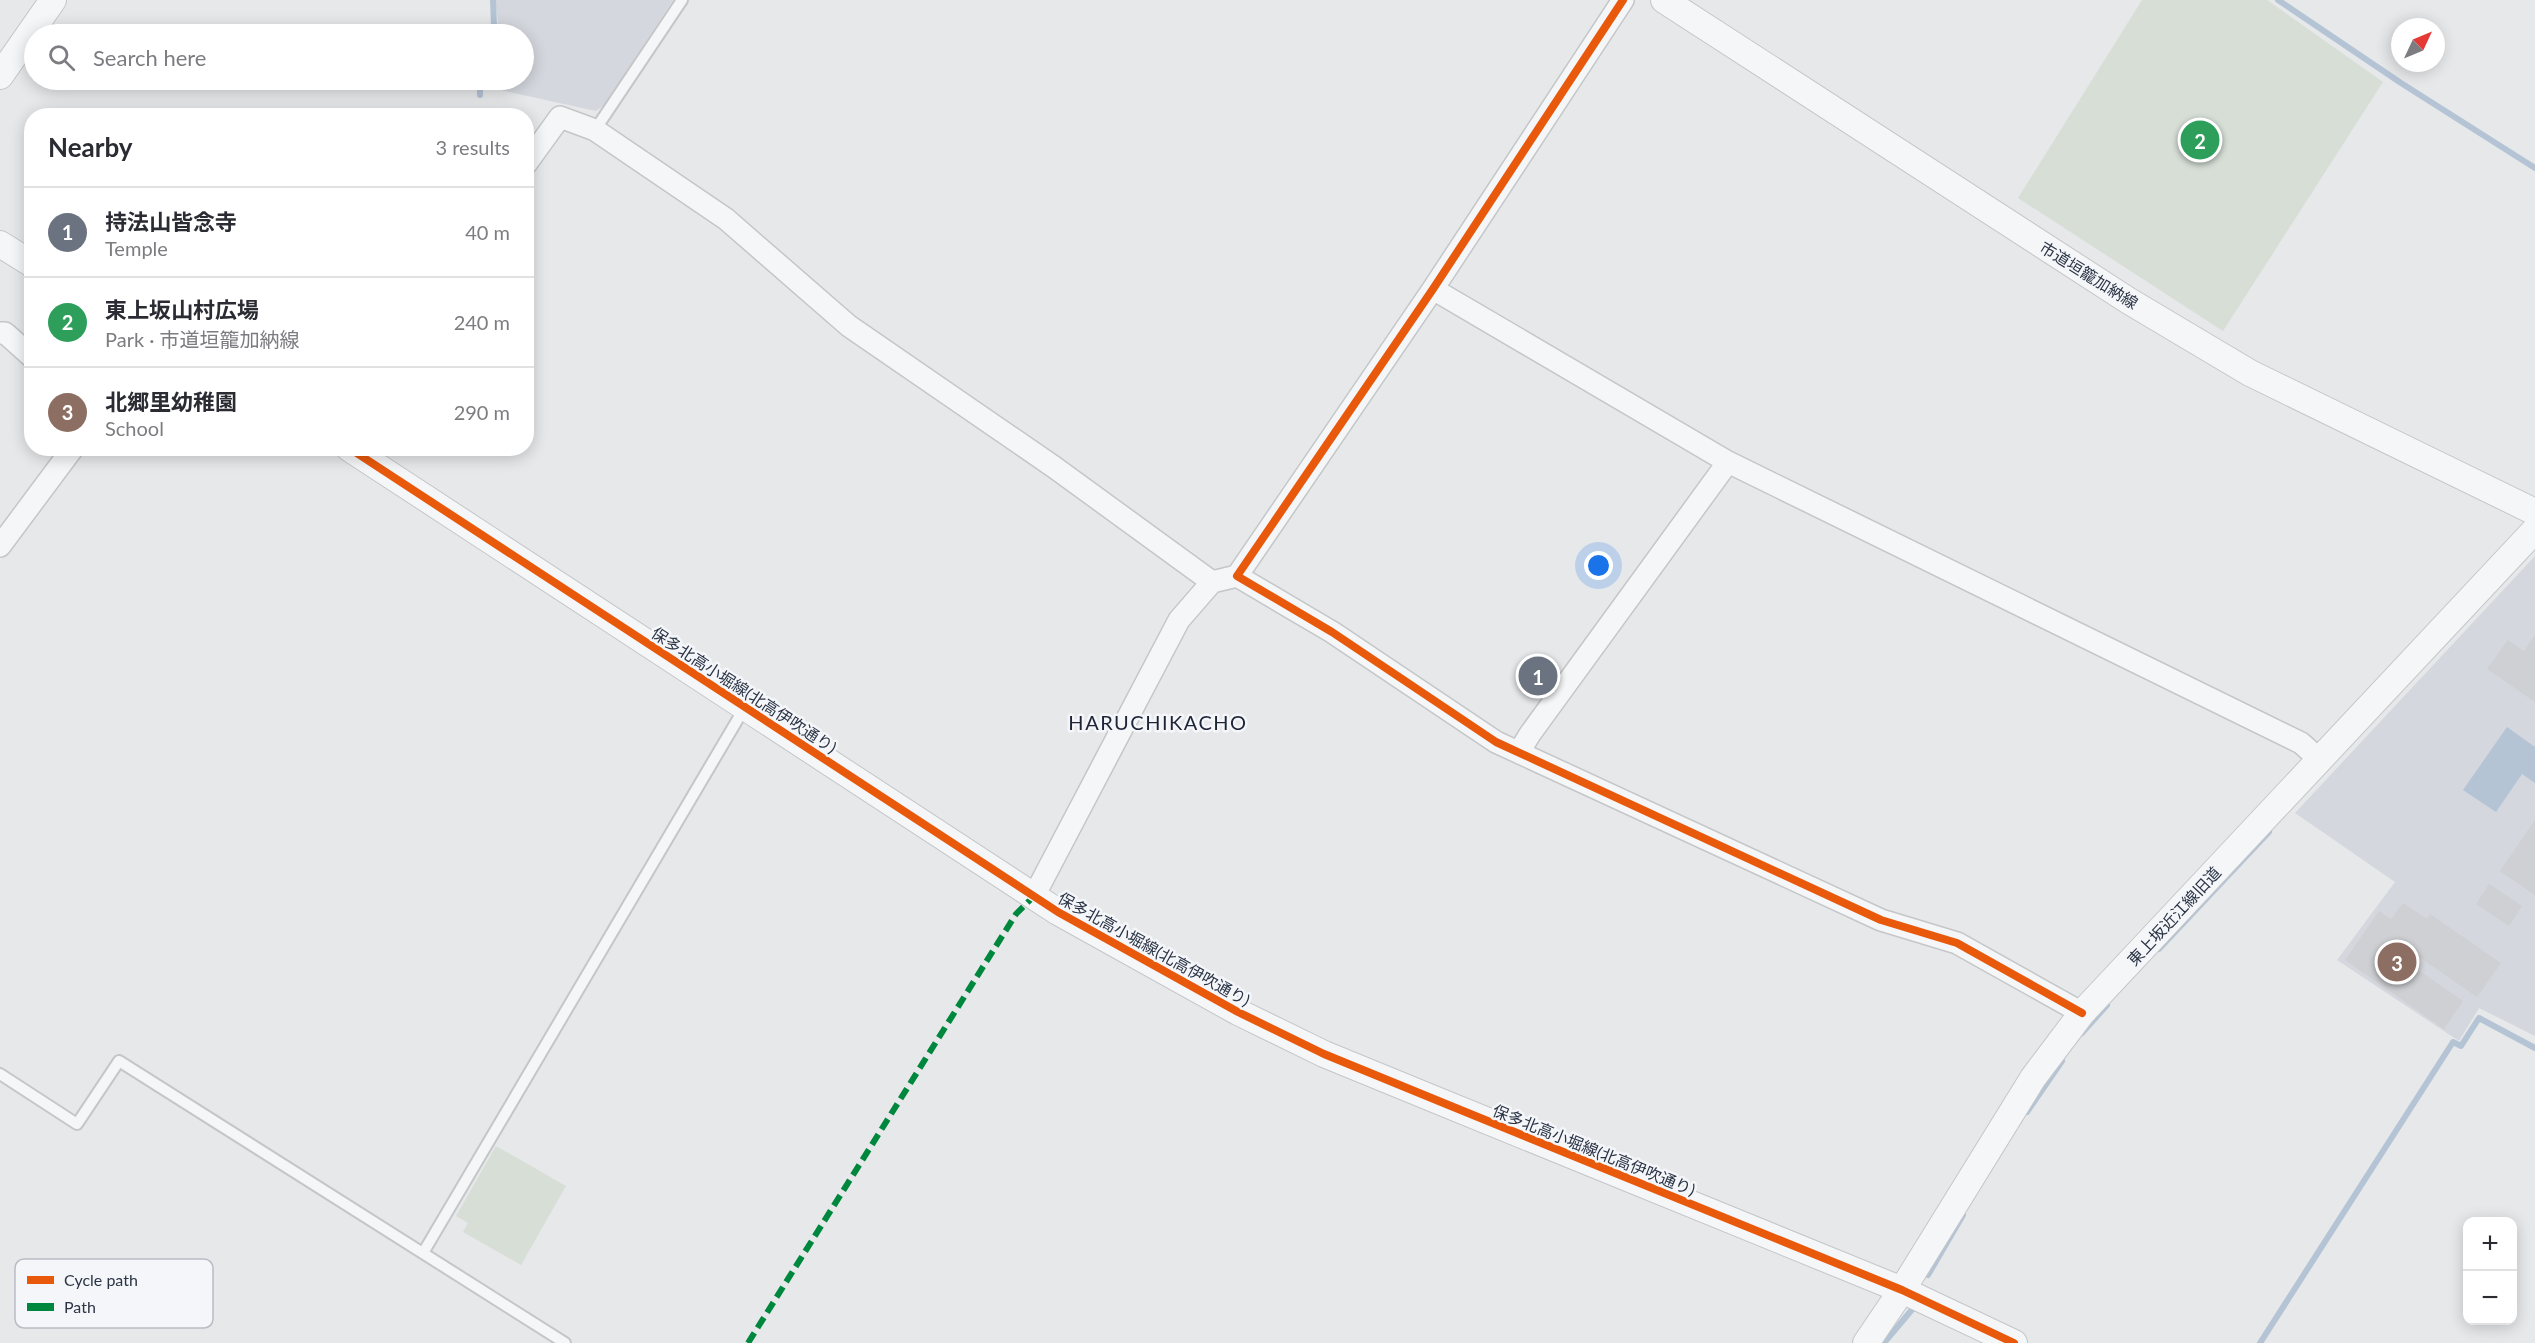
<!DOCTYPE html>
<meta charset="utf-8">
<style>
:root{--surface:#fff;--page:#f2f2f3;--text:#2b2b33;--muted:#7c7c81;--line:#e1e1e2;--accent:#1a73e8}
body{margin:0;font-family:Lato,"Noto Sans JP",sans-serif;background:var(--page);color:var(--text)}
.controls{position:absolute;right:18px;bottom:18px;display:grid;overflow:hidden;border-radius:12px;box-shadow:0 3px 15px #0003}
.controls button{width:54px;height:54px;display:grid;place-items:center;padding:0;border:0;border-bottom:2px solid var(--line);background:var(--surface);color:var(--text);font:30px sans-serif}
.compass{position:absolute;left:2391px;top:18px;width:54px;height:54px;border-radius:50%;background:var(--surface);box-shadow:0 3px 15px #0003;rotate:46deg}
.you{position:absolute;left:1599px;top:566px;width:21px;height:21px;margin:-15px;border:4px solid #fff;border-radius:50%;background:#1a73e8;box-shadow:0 0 0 9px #1a73e833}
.badge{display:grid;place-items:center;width:39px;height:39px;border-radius:50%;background:var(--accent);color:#fff;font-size:20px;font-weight:700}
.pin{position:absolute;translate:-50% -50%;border:3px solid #fff;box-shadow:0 2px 6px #0006}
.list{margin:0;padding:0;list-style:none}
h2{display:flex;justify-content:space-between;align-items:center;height:78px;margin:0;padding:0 24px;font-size:26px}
h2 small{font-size:20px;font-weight:400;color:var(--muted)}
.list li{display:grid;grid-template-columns:39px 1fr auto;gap:18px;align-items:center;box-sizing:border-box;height:90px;padding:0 24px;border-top:2px solid var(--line)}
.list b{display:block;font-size:22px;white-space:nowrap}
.list p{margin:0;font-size:20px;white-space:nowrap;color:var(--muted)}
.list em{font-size:20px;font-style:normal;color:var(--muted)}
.icon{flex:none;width:33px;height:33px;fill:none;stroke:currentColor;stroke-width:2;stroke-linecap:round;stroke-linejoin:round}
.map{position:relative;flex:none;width:2535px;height:1343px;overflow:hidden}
.search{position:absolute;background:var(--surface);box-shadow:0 3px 15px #0003;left:24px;top:24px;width:510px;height:66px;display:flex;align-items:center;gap:15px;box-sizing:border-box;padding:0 21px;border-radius:33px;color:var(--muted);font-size:22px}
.panel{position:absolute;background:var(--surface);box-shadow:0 3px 15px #0003;left:24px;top:108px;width:510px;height:348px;border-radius:24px}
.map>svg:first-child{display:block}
</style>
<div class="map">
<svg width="2535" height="1343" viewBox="0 0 2535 1343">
<rect width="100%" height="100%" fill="#e6e8ea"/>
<path fill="#d4d7dd" d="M495,0H673L603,106L596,111L504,91L481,80H524V34H491L498,22Z
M2535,556V1036L2479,1008L2459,1041L2337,960L2395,882L2295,813Z"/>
<path fill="#d6ded6" d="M2142,0H2267L2383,82L2223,331L2018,198Z
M496,1146L566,1186L521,1265L463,1232L468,1223L456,1216Z"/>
<path fill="#b4c4d5" d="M2507,727L2535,747V783L2522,774L2496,812L2463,790Z"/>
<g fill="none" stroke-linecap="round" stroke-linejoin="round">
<path stroke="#b4c4d5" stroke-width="6" d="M2278,0L2401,83L2535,168
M490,34L494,26L493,0
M480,95V80
M2159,949L2269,832
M2082,1033L2107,1005
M2027,1112L2062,1061
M1928,1275L1963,1215
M1884,1343L1915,1306L1918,1307
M2260,1343L2453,1042L2461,1046L2479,1018L2535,1048"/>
</g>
<path fill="#ced0d3" d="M2535,635V702L2487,669L2508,640L2524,651Z
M2535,820V895L2500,871Z
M2489,884L2522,906L2509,926L2476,904Z
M2403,903L2427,919L2430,914L2501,963L2477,997L2409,950L2402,959L2463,1001L2444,1029L2345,960L2379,911L2391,919Z"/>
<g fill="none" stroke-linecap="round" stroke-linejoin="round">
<defs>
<path id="service" d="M595,130L682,0
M0,1074L77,1124L119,1061L565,1343
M423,1253L745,707"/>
<path id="minor" d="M1623,0L1433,289L1237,576L1332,632L1496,742L1881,920L1957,943L2082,1013
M526,164L560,117L595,130L726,219L849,326L1054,467L1212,582L1237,576
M1433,289L1728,462L2301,743L2320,760
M0,333H5L32,357
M0,546L73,448
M1519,752L1530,734L1728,462
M1034,896L1179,620L1212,582"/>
<path id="tertiary" d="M1664,0L2129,301L2250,373L2535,512
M0,76L53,0
M0,244L32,264
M349,448L1058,912L1238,1012L1324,1054L1446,1104L1902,1290L2014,1343
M1866,1343L1902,1290L2033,1078L2082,1013L2535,530"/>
</defs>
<use href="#service" stroke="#c4c6c8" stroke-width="14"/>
<use href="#minor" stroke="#c4c6c8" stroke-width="24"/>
<use href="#tertiary" stroke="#c4c6c8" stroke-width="28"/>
<use href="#service" stroke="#f5f6f7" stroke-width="10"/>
<use href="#minor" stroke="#f5f6f7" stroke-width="21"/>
<use href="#tertiary" stroke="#f5f6f7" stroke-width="26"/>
<path stroke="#00873e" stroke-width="6" stroke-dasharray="12 6" stroke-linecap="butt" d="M748,1343L1016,914L1034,896"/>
<defs>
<path id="cycleway" d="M1623,0L1433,289L1237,576L1332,632L1496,742L1881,920L1957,943L2082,1013
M349,448L1058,912L1238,1012L1324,1054L1446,1104L1902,1290L2014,1343"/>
</defs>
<use href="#cycleway" stroke="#f4f6f9" stroke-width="11"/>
<use href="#cycleway" stroke="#e8590c" stroke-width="8"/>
</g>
<g text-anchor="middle" stroke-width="5" stroke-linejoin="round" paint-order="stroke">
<g font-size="16" fill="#2b3445" stroke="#f4f6f9">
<text transform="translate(2089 275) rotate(32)" y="6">市道垣籠加納線</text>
<text transform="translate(744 690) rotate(33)" y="6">保多北高小堀線(北高伊吹通り)</text>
<text transform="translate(2174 916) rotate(-47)" y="6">東上坂近江線旧道</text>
<text transform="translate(1154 949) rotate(29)" y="6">保多北高小堀線(北高伊吹通り)</text>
<text transform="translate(1594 1150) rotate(22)" y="6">保多北高小堀線(北高伊吹通り)</text>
</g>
<g font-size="20" letter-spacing="1.5" fill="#1d2536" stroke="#f4f6f9">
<text x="1158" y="730">HARUCHIKACHO</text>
</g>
</g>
<rect x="15" y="1259" width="198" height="69" rx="9" fill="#f4f6f9" stroke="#b8bcc3" stroke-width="1.5"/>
<rect x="27" y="1276" width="27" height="8" fill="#e8590c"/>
<rect x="27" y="1303" width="27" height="8" fill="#00873e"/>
<g font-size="16" fill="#2b3445">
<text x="64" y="1286">Cycle path</text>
<text x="64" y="1313">Path</text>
</g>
</svg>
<div class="controls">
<button>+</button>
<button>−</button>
</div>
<svg class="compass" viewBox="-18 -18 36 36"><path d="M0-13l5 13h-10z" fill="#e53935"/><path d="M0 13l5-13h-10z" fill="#7c7c81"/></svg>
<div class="you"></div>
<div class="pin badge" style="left:1538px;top:676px;background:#6b7280">1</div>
<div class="pin badge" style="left:2200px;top:140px;background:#2e9e5b">2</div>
<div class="pin badge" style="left:2397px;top:962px;background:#8d6e63">3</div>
<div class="search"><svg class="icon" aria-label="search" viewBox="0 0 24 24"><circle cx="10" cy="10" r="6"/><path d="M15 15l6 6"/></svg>Search here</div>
<section class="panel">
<h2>Nearby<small>3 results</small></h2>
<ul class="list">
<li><span class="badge" style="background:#6b7280">1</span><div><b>持法山皆念寺</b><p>Temple</p></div><em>40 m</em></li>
<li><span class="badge" style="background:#2e9e5b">2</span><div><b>東上坂山村広場</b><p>Park · 市道垣籠加納線</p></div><em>240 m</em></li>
<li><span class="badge" style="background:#8d6e63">3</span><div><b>北郷里幼稚園</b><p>School</p></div><em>290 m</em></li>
</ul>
</section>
</div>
